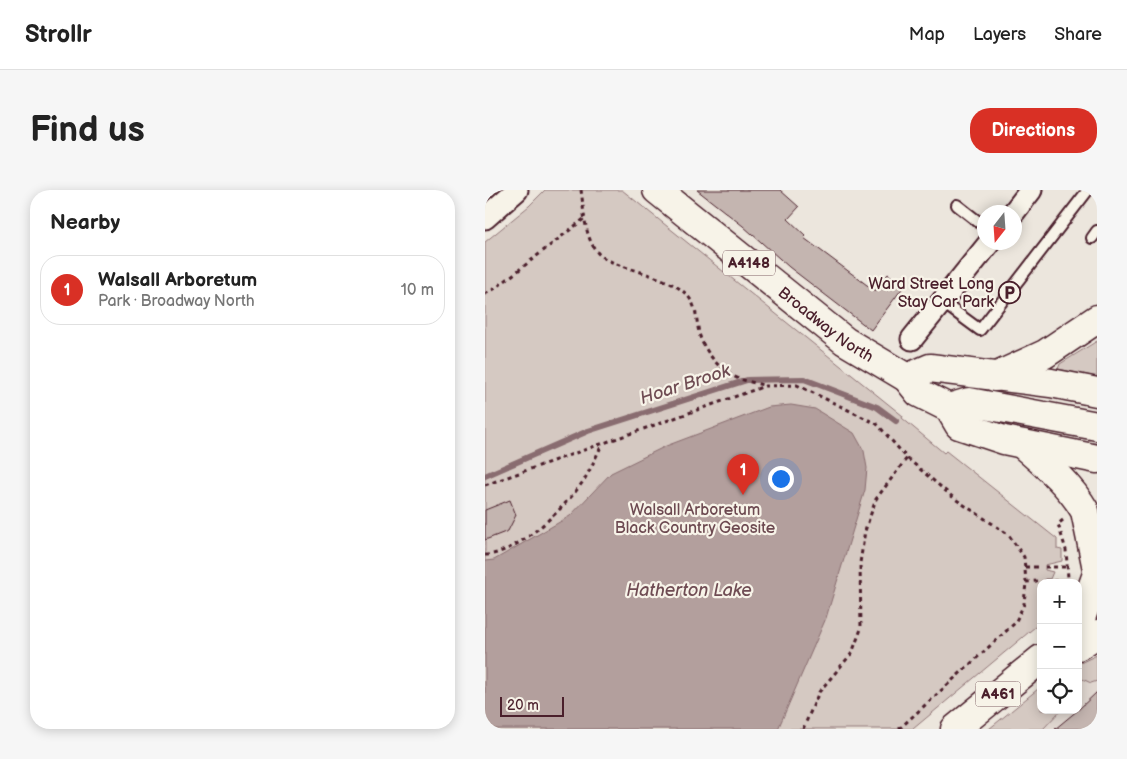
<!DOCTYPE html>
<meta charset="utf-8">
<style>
:root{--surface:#fff;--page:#f6f6f6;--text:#222;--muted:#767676;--line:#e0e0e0;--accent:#d93025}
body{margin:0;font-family:"Balsamiq Sans",sans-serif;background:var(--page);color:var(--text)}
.controls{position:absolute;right:15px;bottom:15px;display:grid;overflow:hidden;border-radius:10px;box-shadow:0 2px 12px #0003}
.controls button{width:45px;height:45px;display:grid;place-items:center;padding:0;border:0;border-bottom:1px solid var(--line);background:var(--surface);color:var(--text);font:25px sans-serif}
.compass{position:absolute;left:492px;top:15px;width:45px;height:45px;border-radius:50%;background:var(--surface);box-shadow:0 2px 12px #0003;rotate:197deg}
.scale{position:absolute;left:15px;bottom:12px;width:64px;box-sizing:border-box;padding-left:5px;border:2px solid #4a1f2b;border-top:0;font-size:14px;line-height:18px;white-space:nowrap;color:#4a1f2b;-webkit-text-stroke:4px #f7f3e8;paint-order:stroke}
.you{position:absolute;left:295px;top:288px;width:18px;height:18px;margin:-12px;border:4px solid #fff;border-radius:50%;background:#1a73e8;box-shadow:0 0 0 8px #1a73e833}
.badge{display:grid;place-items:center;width:32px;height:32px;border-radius:50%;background:var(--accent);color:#fff;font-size:16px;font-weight:700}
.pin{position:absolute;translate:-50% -41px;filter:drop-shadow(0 1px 2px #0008)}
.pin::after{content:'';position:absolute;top:26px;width:18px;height:15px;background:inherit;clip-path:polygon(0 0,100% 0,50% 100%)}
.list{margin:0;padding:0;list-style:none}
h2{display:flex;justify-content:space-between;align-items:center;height:65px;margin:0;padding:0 20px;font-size:21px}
h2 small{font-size:16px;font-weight:400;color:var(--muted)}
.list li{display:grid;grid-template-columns:32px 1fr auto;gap:15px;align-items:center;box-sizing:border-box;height:70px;margin:0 10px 10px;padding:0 10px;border:1px solid var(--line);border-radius:20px}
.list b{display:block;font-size:19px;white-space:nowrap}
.list p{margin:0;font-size:16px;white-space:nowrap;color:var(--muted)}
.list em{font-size:16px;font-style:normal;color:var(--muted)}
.icon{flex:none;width:28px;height:28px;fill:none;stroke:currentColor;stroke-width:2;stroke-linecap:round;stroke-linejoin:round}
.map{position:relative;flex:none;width:612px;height:539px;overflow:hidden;border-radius:20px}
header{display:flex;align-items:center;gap:30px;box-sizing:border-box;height:70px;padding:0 25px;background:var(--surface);border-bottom:1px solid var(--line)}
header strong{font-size:24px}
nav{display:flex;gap:28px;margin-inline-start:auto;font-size:18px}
.intro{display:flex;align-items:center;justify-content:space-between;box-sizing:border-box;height:120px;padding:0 30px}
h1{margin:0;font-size:35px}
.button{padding:12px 22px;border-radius:20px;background:var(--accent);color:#fff;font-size:18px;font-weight:700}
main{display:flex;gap:30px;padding:0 30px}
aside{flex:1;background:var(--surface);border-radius:20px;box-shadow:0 2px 12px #0003}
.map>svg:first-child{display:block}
</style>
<header>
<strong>Strollr</strong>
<nav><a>Map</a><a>Layers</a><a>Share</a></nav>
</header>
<div class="intro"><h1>Find us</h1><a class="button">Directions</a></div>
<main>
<aside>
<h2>Nearby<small></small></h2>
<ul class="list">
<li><span class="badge">1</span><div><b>Walsall Arboretum</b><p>Park · Broadway North</p></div><em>10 m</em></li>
</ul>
</aside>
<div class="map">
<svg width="612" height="539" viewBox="0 0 612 539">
<rect width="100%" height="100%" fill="#ece6dd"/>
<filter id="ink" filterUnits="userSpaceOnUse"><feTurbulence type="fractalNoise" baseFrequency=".02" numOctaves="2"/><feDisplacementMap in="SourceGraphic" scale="10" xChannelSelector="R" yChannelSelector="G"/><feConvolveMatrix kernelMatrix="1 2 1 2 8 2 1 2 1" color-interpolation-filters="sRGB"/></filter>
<g filter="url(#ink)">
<path fill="#e0d7d0" d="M612,465V539H504L556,497V520H593V474Z"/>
<path fill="#d5c9c2" stroke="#907476" d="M60,0H137L418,226L417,228L459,263L461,261L572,349V359L577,360V371L560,375V380L568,382L565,389H560V393H556V432L428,539H0V52L44,16Z
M612,151V187L573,179L575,174Z
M612,465V491L606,493L593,487V474Z
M553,499H556V520H576L558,539H504Z"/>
<path fill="#b39f9d" stroke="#896c6f" d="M306,215L330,219L369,243L379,261L382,278L380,300L341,428L293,539H0V371L9,370L85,326L126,283L181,256L284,217Z"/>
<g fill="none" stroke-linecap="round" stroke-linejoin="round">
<path stroke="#896c6f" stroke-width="6" d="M0,286L103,241L262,190L319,189L392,217L411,231"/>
</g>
<path fill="#c4b5b0" stroke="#4a1f2b" d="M212,0H295L314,17L303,29L321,46L319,48L390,101L403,84L419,96L386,140L304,77L258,36Z
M25,310L31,325L23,341L0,350V320Z
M612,502V539H570L593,520Z"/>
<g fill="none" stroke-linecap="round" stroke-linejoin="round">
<defs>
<path id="lane" d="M472,15L500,37
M607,48L612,41
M457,112L495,140L603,0"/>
<path id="street" d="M529,22L546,0
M0,28L32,0
M427,149L505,52"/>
<path id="secondary" d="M510,187L560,164L612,129"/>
<g id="highway">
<path id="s1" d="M172,0L360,151L422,188L434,203L464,218L474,235L519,250L612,269"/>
<path d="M422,188L445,178L566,193L612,202"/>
<path d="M464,218L484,212L612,236"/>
<path d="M537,254C560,274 585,295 600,321L612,379"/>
<path d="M593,431L596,428L612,384"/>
<path d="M593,456L612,444"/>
<path d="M470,539L556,469"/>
</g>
</defs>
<use href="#lane" stroke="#4a1f2b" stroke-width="14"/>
<use href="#street" stroke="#4a1f2b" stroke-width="25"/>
<use href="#secondary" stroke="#4a1f2b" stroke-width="31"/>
<use href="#highway" stroke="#4a1f2b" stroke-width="31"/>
<path stroke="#4a1f2b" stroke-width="3" stroke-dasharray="4 4" stroke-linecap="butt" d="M96,0C99,19 99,46 112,62C125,79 179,82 201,104C212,115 211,128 214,143C218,160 236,182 252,188C260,191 270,193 278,195
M0,104L11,98L100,28
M0,295L280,196L312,195L392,234L422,268L470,309L523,344L539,367L541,392
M578,330L573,334L581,360L583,388
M0,365C33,364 82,316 99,290C106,279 111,266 117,255
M540,377H552
M560,377H583
M560,391H583
M318,539L334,502L367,463L376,439L375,373L380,341L391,309L422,268
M414,539L530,433L539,414L541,392L552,391"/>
<use href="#lane" stroke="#f7f3e8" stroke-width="10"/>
<use href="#street" stroke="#f7f3e8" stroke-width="21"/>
<use href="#secondary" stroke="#f7f3e8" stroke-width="28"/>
<use href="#highway" stroke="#f7f3e8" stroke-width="28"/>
</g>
</g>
<defs>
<symbol id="parking-ring" viewBox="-11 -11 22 22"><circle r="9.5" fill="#f7f3e8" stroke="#4a1f2b" stroke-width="1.5"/><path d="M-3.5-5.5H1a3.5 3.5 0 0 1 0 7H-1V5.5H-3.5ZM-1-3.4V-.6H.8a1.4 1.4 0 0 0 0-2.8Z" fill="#4a1f2b"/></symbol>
</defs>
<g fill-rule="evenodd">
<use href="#parking-ring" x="512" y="90" width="25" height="25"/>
</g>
<g text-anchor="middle" stroke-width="4.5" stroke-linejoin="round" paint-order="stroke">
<g fill="#f7f3e8" stroke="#7e5f64" stroke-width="1">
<rect x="238" y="60.5" width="52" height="25" rx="4"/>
<rect x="490.5" y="491.5" width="45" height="25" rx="4"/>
</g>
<g font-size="15" font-weight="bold" fill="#4a1f2b">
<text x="264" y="78">A4148</text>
<text x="513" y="509">A461</text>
</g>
<g font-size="16" fill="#4a1f2b" stroke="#f7f3e8" text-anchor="end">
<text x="509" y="99">Ward Street Long<tspan x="509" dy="18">Stay Car Park</tspan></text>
</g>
<g font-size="16" fill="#4a1f2b" stroke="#f7f3e8">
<text dy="6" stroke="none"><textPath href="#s1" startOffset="216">Broadway North</textPath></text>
</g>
<g font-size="16" fill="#6d4a51" stroke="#f7f3e8">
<text x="210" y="325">Walsall Arboretum<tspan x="210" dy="18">Black Country Geosite</tspan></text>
</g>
<g font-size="18" font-style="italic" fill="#6f4c53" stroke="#f7f3e8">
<text transform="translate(200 194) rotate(-18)" y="6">Hoar Brook</text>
<text x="204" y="406">Hatherton Lake</text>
</g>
</g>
</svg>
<div class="controls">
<button>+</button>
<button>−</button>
<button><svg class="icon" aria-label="locate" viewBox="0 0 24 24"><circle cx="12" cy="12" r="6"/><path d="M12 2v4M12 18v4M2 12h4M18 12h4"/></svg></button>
</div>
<svg class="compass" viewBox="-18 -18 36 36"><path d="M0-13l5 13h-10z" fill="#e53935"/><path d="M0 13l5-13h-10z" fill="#767676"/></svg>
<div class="scale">20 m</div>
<div class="you"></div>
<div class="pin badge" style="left:258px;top:305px">1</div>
</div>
</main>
